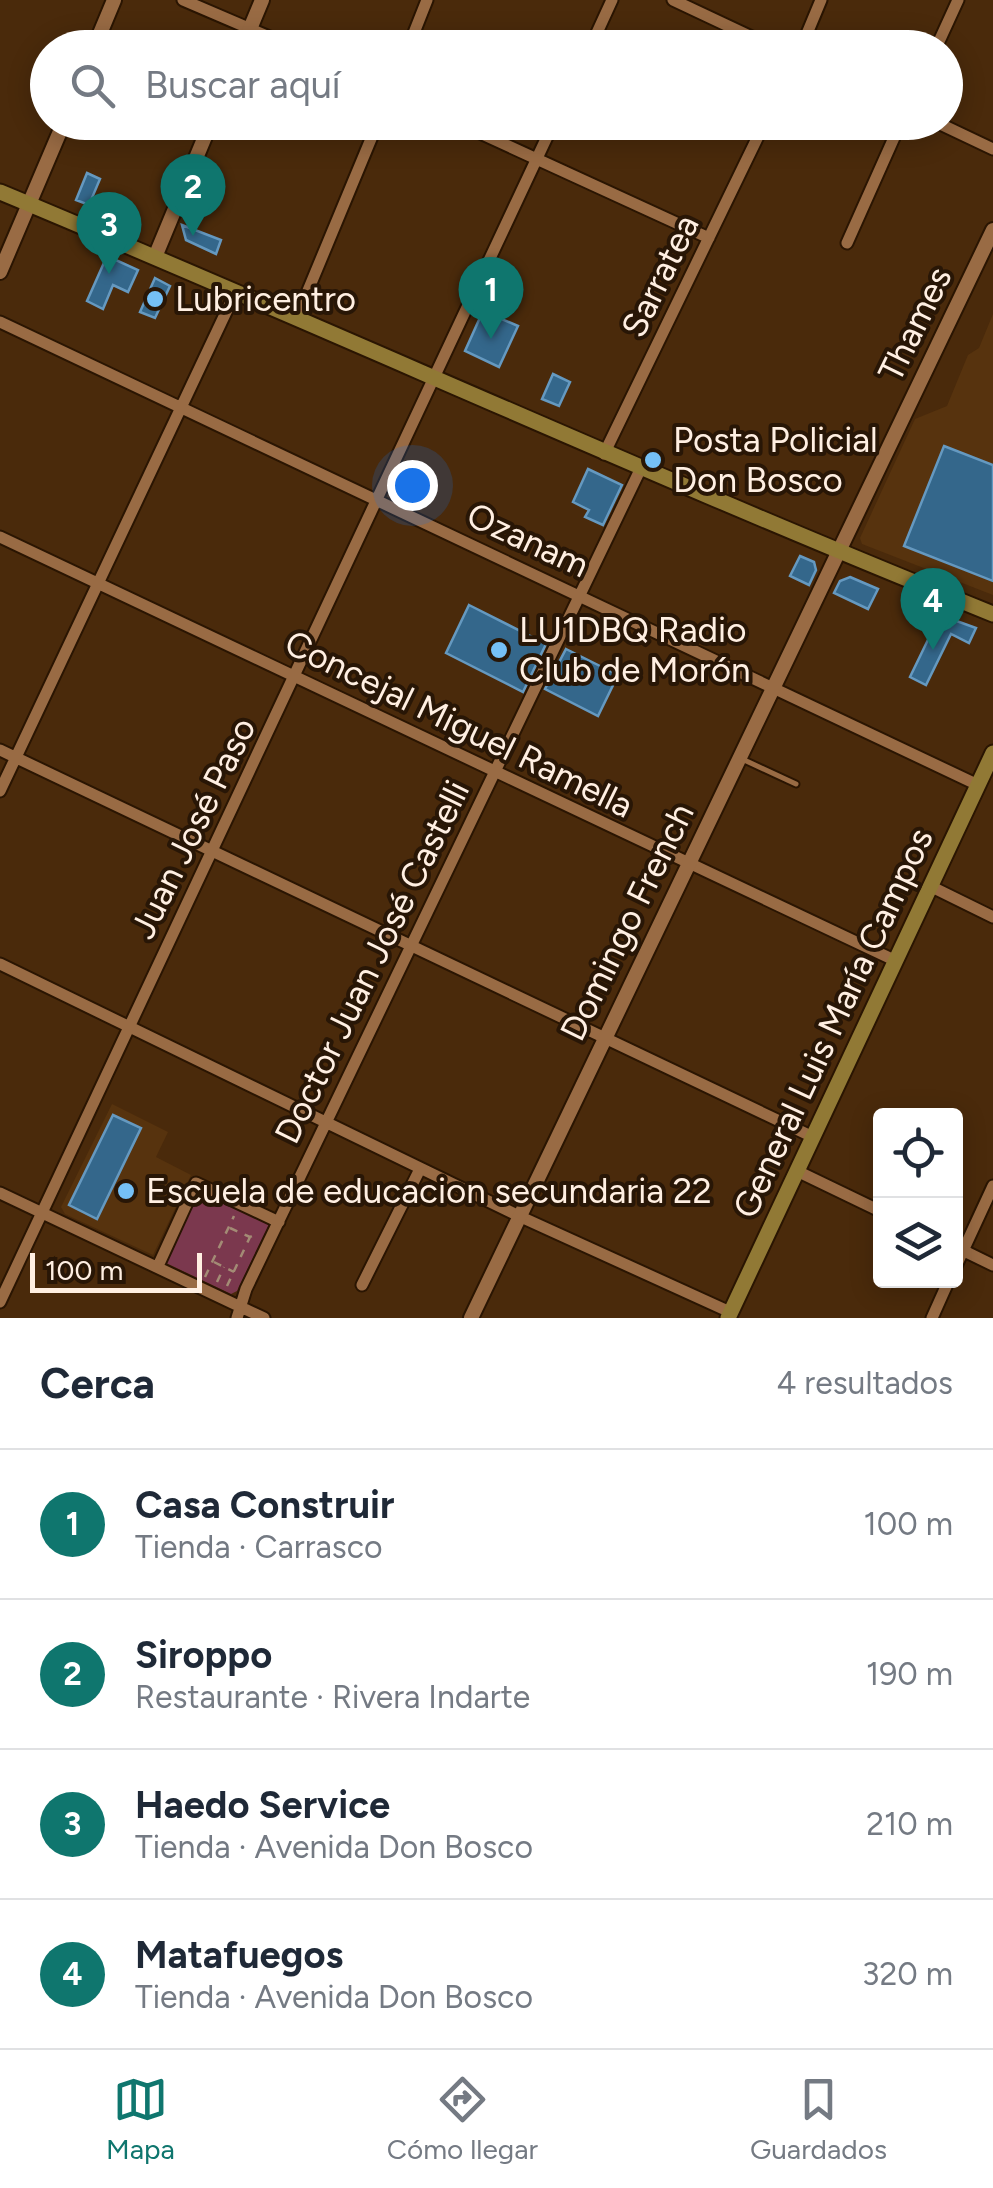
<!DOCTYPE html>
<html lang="es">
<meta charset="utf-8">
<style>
:root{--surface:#fff;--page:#f6f6f7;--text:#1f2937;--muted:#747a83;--line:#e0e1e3;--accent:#0f766e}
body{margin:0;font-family:Figtree,sans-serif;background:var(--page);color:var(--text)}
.controls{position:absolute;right:30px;bottom:30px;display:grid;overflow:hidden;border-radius:10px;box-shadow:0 5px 25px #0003}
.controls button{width:90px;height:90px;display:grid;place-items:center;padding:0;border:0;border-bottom:2px solid var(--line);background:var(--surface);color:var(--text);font:50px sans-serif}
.scale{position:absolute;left:30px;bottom:25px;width:172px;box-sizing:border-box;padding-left:10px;border:5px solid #ffefe2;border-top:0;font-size:28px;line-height:35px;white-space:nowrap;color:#ffefe2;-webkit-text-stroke:8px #281606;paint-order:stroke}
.you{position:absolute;left:412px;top:485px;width:35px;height:35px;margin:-25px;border:8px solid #fff;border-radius:50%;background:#1a73e8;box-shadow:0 0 0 15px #1a73e833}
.badge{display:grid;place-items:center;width:65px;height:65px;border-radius:50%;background:var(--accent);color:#fff;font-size:32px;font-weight:700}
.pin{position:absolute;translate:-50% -82px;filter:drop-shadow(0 2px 5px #0008)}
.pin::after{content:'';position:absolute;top:52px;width:35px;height:30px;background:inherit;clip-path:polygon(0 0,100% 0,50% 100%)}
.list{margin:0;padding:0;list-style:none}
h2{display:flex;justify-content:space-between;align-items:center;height:130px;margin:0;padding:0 40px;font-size:42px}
h2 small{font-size:32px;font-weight:400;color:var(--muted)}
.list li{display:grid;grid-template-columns:65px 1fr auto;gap:30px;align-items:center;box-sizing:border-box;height:150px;padding:0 40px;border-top:2px solid var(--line)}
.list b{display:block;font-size:38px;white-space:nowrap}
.list p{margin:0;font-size:32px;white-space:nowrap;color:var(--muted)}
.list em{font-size:32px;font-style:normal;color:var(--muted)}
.icon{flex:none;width:55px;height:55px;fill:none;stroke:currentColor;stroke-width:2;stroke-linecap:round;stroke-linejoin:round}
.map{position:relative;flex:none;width:993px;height:1318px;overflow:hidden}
.search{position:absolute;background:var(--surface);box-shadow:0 5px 25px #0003;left:30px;right:30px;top:30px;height:110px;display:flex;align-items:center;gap:25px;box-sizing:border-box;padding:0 35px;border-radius:55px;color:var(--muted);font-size:38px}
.sheet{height:730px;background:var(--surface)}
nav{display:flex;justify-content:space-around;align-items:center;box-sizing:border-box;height:140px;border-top:2px solid var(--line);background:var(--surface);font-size:28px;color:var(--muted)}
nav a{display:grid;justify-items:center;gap:5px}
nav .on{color:var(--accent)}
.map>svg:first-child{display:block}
</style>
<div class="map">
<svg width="993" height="1318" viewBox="0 0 993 1318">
<rect width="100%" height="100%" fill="#4a2a0b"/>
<path fill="#57330e" d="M993,314V595L862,544L860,538L915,419L947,406L968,355L979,348Z
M112,1104L168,1132L156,1157L191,1175L153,1255L65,1214L61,1207Z"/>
<path fill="#7b384e" d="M199,1190L269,1225L237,1291L231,1294L164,1262Z"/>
<path fill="#34678b" stroke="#6599c0" stroke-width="2.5" d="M87,173L100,179L89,205L76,200Z
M182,225L221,240L216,254L186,240Z
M107,256L138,270L128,292L113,285L103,309L87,301Z
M155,278L170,286L155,318L140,312Z
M483,311L518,326L499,367L465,351Z
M553,374L570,382L559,406L542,399Z
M944,446L993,465V581L904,546Z
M588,469L622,485L603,525L585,517L589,510L573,502Z
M800,556L814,562L816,570L809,585L790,576Z
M850,577L878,589L868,609L834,593L840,581Z
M469,605L546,644L523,692L446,653Z
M940,615L976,628L969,643L951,634L926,685L910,677Z
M566,649L618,675L598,716L545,689Z
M113,1115L141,1128L97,1219L69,1205Z"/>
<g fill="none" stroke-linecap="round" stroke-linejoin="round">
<defs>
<path id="service" d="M742,759L796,784"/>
<path id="minor" d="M183,0L295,48
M673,0L775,48
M408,48L427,0
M590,48L612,0
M801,48L821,0
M936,48L958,0
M456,122L709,238
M936,122L993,149
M847,243L901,122
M297,317L378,122
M0,322L978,785
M604,454L765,122
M0,537L894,960
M0,750L813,1137
M0,791L236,291
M930,886L993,917
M0,964L521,1217L730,1312
M797,1171L880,1211
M0,1193L264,1318
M956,1247L993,1265
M158,1266L196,1183L279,1222
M956,1266L993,1186
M362,1285L420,1169
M0,1302L554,122
M237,1318L246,1289L640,470
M932,1318L949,1280"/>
<path id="tertiary" d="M94,48L114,0
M242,48L262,0
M155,257L211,122
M0,272L64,122
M471,1318L993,230"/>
<path id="secondary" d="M0,192C332,330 659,480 993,614
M728,1318L993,753"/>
</defs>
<use href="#service" stroke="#2a1502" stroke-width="9"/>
<use href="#minor" stroke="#2a1502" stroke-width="15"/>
<use href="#tertiary" stroke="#2a1502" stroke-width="18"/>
<use href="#secondary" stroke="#2a1502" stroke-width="19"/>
<path stroke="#a38b75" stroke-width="2.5" stroke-dasharray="8 8" stroke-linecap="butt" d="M230,1228L250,1237L258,1233
M214,1262L234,1272
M205,1277L234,1216
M217,1282L224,1267
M227,1286L250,1237"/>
<use href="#service" stroke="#996b44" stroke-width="5"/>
<use href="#minor" stroke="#996b44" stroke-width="11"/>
<use href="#tertiary" stroke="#996b44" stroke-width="14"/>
<use href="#secondary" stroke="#917935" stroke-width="15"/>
</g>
<g fill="#75c0f6" stroke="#281606" stroke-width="4">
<circle cx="155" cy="299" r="10"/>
<circle cx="653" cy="460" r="10"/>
<circle cx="499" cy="650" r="10"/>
<circle cx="126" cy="1191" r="10"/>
</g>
<g text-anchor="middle" stroke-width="8" stroke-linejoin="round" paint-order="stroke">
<g font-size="35" fill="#ffefe2" stroke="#281606">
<text transform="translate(660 276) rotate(-64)" y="12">Sarratea</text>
<text transform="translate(915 324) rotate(-64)" y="12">Thames</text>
<text transform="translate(528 540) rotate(25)" y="12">Ozanam</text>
<text transform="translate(459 724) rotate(26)" y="12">Concejal Miguel Ramella</text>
<text transform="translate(193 828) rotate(-64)" y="12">Juan José Paso</text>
<text transform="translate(627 922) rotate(-64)" y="12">Domingo French</text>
<text transform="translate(372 962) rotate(-64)" y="12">Doctor Juan José Castelli</text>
<text transform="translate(833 1023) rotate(-65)" y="12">General Luis María Campos</text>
</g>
<g font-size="35" fill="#ffefe2" stroke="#281606" text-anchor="start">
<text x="175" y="311">Lubricentro</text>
<text x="673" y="452">Posta Policial<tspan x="673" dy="40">Don Bosco</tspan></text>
<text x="519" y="642">LU1DBQ Radio<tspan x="519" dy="40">Club de Morón</tspan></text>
<text x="146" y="1203">Escuela de educacion secundaria 22</text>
</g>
</g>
</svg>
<div class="controls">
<button><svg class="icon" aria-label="locate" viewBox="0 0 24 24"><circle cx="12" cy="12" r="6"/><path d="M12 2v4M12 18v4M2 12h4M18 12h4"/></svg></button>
<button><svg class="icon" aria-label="layers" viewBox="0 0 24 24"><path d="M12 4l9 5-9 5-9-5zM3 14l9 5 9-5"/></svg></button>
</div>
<div class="scale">100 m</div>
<div class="you"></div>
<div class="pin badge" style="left:491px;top:339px">1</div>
<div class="pin badge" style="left:193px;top:236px">2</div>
<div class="pin badge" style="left:109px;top:274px">3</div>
<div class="pin badge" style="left:933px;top:650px">4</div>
<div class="search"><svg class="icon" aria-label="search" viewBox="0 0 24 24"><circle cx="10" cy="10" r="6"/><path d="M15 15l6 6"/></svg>Buscar aquí</div>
</div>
<section class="sheet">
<h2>Cerca<small>4 resultados</small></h2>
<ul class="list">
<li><span class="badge">1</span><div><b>Casa Construir</b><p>Tienda · Carrasco</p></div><em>100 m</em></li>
<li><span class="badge">2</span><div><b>Siroppo</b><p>Restaurante · Rivera Indarte</p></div><em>190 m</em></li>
<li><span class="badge">3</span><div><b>Haedo Service</b><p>Tienda · Avenida Don Bosco</p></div><em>210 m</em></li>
<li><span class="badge">4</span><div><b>Matafuegos</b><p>Tienda · Avenida Don Bosco</p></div><em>320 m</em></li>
</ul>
</section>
<nav>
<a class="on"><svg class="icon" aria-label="map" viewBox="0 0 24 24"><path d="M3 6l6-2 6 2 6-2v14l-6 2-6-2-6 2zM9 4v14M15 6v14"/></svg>Mapa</a>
<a><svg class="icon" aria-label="directions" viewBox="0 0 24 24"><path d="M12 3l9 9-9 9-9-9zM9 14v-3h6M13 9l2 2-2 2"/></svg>Cómo llegar</a>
<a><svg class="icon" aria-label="saved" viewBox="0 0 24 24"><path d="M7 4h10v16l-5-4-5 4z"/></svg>Guardados</a>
</nav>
